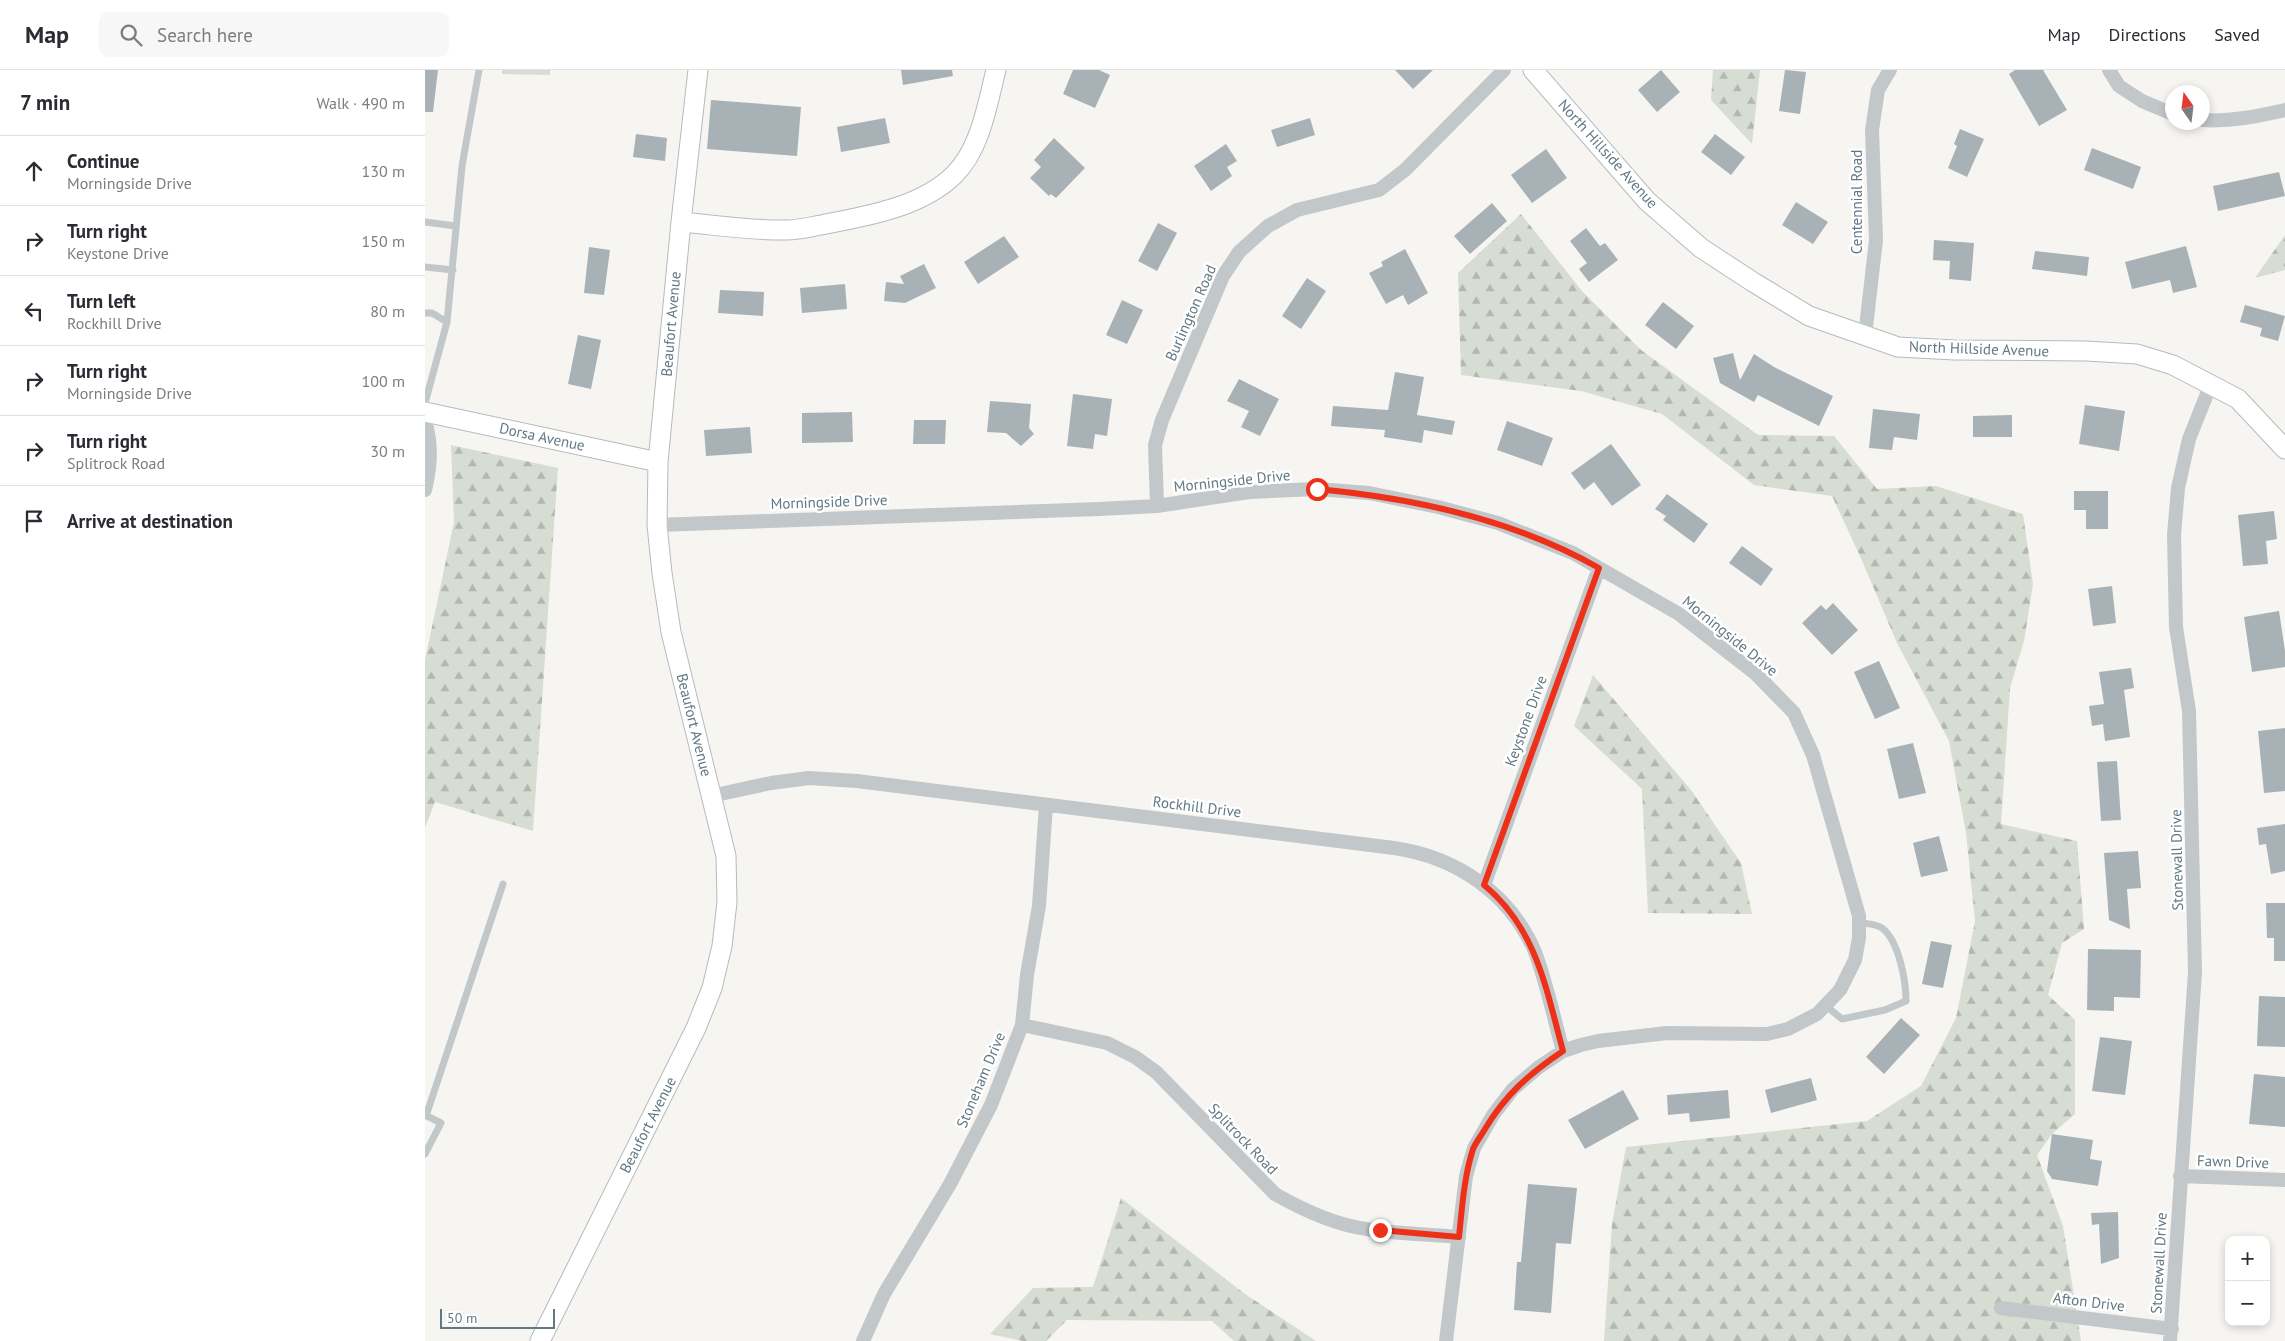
<!DOCTYPE html>
<meta charset="utf-8">
<style>
:root{--surface:#fff;--page:#f7f7f7;--text:#2b2b33;--muted:#7c7c81;--line:#e1e1e2}
body{margin:0;font-family:"PT Sans",sans-serif;background:var(--page);color:var(--text)}
.controls{position:absolute;right:15px;bottom:15px;display:grid;overflow:hidden;border-radius:10px;box-shadow:0 2px 8px #0003}
.controls button{width:45px;height:45px;display:grid;place-items:center;padding:0;border:0;border-bottom:1px solid var(--line);background:var(--surface);color:var(--text);font:25px sans-serif}
.compass{position:absolute;left:1740px;top:15px;width:45px;height:45px;border-radius:50%;background:var(--surface);box-shadow:0 2px 8px #0003;rotate:346deg}
.scale{position:absolute;left:15px;bottom:12px;width:115px;box-sizing:border-box;padding-left:5px;border:2px solid #627984;border-top:0;font-size:14px;line-height:18px;white-space:nowrap;color:#627984;-webkit-text-stroke:4px #fff;paint-order:stroke}
.stop{position:absolute;width:15px;height:15px;margin:-11px;border:4px solid #ee3019;border-radius:50%;background:#fff}
.stop.end{background:#ee3019;border-color:#fff;box-shadow:0 1px 5px #0008}
.list{margin:0;padding:0;list-style:none}
h2{display:flex;justify-content:space-between;align-items:center;height:65px;margin:0;padding:0 20px;font-size:21px}
h2 small{font-size:16px;font-weight:400;color:var(--muted)}
.list li{display:grid;grid-template-columns:32px 1fr auto;gap:15px;align-items:center;box-sizing:border-box;height:70px;padding:0 20px;border-top:1px solid var(--line)}
.list b{display:block;font-size:19px;white-space:nowrap}
.list p{margin:0;font-size:16px;white-space:nowrap;color:var(--muted)}
.list em{font-size:16px;font-style:normal;color:var(--muted)}
.icon{flex:none;width:28px;height:28px;fill:none;stroke:currentColor;stroke-width:2;stroke-linecap:round;stroke-linejoin:round}
.map{position:relative;flex:none;width:1860px;height:1271px;overflow:hidden}
header{display:flex;align-items:center;gap:30px;box-sizing:border-box;height:70px;padding:0 25px;background:var(--surface);border-bottom:1px solid var(--line)}
header strong{font-size:24px}
nav{display:flex;gap:28px;margin-inline-start:auto;font-size:18px}
.search{width:350px;height:45px;background:var(--page);display:flex;align-items:center;gap:12px;box-sizing:border-box;padding:0 18px;border-radius:10px;color:var(--muted);font-size:19px}
main{display:flex}
aside{flex:1;background:var(--surface)}
.map>svg:first-child{display:block}
</style>
<header>
<strong>Map</strong>
<div class="search"><svg class="icon" aria-label="search" viewBox="0 0 24 24"><circle cx="10" cy="10" r="6"/><path d="M15 15l6 6"/></svg>Search here</div>
<nav><a>Map</a><a>Directions</a><a>Saved</a></nav>
</header>
<main>
<aside>
<h2>7 min<small>Walk · 490 m</small></h2>
<ul class="list">
<li><svg class="icon" aria-label="ahead" viewBox="0 0 24 24"><path d="M12 20V5M6 11l6-6 6 6"/></svg><div><b>Continue</b><p>Morningside Drive</p></div><em>130 m</em></li>
<li><svg class="icon" aria-label="right" viewBox="0 0 24 24"><path d="M7 20v-9h11M14 6l5 5-5 5"/></svg><div><b>Turn right</b><p>Keystone Drive</p></div><em>150 m</em></li>
<li><svg class="icon" aria-label="left" viewBox="0 0 24 24"><path d="M17 20v-9H6M10 6l-5 5 5 5"/></svg><div><b>Turn left</b><p>Rockhill Drive</p></div><em>80 m</em></li>
<li><svg class="icon" aria-label="right" viewBox="0 0 24 24"><path d="M7 20v-9h11M14 6l5 5-5 5"/></svg><div><b>Turn right</b><p>Morningside Drive</p></div><em>100 m</em></li>
<li><svg class="icon" aria-label="right" viewBox="0 0 24 24"><path d="M7 20v-9h11M14 6l5 5-5 5"/></svg><div><b>Turn right</b><p>Splitrock Road</p></div><em>30 m</em></li>
<li><svg class="icon" aria-label="arrive" viewBox="0 0 24 24"><path d="M6 21V4h12l-3 4 3 4H6"/></svg><div><b>Arrive at destination</b></div></li>
</ul>
</aside>
<div class="map">
<svg width="1860" height="1271" viewBox="0 0 1860 1271">
<defs>
<pattern id="forest-firs" width="22" height="20" patternUnits="userSpaceOnUse" patternTransform="scale(1.25)"><rect width="22" height="20" fill="#d7ddd2"/><path d="M5 1l3.5 6h-7zM16 11l3.5 6h-7z" fill="#b2b8b0"/></pattern>
</defs>
<rect width="100%" height="100%" fill="#f6f5f1"/>
<path fill="#d7ddd2" d="M77,0H125V5L77,4Z"/>
<path fill="url(#forest-firs)" d="M1288,0H1335L1327,74L1286,30Z
M1096,144L1157,221L1216,280L1333,365L1409,366L1452,419L1511,416L1598,444L1608,514L1599,571L1585,618L1576,754L1652,771L1659,859L1637,873L1623,925L1650,950V1044L1627,1064L1612,1085L1638,1156L1656,1271H1179L1187,1154L1201,1077L1442,1051L1496,1016L1531,948L1550,851L1541,763L1524,671L1472,573L1435,486L1407,426L1329,415L1237,344L1156,321L1036,305L1033,203Z
M1860,165V200L1830,208Z
M26,375L133,398L108,761L10,732L0,758V590L29,452Z
M1168,605L1266,720L1316,793L1327,844L1223,843L1217,719L1149,656Z
M696,1128L820,1224L891,1271H809L787,1251L642,1250L621,1271H598L565,1264L608,1218L668,1217Z"/>
<path fill="#a8b2b6" d="M0,0H13L8,42H0Z
M476,0H527L528,6L478,15Z
M648,0H674L685,5L670,38L638,24Z
M970,0H1008L988,19Z
M1236,0L1255,22L1232,42L1213,20Z
M1360,0L1381,2L1375,44L1354,41Z
M1590,0H1618L1642,40L1614,56L1584,4Z
M286,30L376,37L372,86L282,79Z
M460,48L465,73L416,82L412,57Z
M885,48L890,65L852,77L846,60Z
M1535,59L1559,69L1542,107L1523,98L1532,76L1529,74Z
M211,64L242,68L240,91L208,87Z
M1290,64L1320,87L1306,105L1276,82Z
M629,68L660,98L631,128L626,124L624,126L605,108L616,97L609,90Z
M801,74L812,91L802,97L807,106L786,121L769,96Z
M1667,78L1716,97L1708,119L1659,100Z
M1121,79L1142,108L1107,133L1086,105Z
M1854,102L1860,126L1793,141L1788,116Z
M1371,132L1403,152L1388,174L1357,155Z
M1067,133L1082,151L1045,184L1029,166Z
M733,153L752,163L732,201L713,191Z
M1161,158L1175,176L1180,173L1193,190L1164,212L1154,199L1162,193L1145,171Z
M579,166L594,187L553,214L539,192Z
M1509,170L1549,173L1546,211L1524,209L1525,191L1508,190Z
M1761,176L1772,217L1748,223L1745,210L1707,219L1700,192Z
M164,177L185,180L179,225L159,223Z
M980,179L1003,223L983,235L978,225L961,234L944,203L958,196L956,192Z
M1610,181L1664,187L1662,206L1607,199Z
M499,194L511,218L480,233L459,231L461,212L479,214L475,206Z
M882,208L901,221L876,259L857,246Z
M420,214L422,239L377,243L375,218Z
M295,220L339,222L338,246L293,243Z
M697,230L718,240L702,274L681,265Z
M1238,232L1269,256L1251,279L1220,255Z
M1820,235L1860,246L1853,271L1835,266L1837,258L1815,252Z
M153,265L176,270L166,319L143,314Z
M1308,283L1315,310L1329,284L1349,297L1408,326L1394,356L1333,325L1329,332L1295,313L1288,288Z
M970,302L999,307L992,345L1030,351L1027,365L999,360L997,373L959,367L960,360L906,356L908,336L963,340Z
M814,309L854,329L835,366L816,357L824,341L802,331Z
M648,324L687,329L682,366L670,364L668,379L642,376Z
M565,331L606,334L604,358L609,364L596,376L581,363L562,362Z
M1660,335L1700,341L1694,381L1654,374Z
M1448,339L1495,344L1492,370L1469,367L1467,380L1444,378Z
M427,342L428,372L377,373V343Z
M1587,345V367H1548V346Z
M489,350H521L520,374H488Z
M1082,351L1128,368L1117,396L1072,380Z
M325,357L327,383L281,386L279,360Z
M1186,374L1216,415L1187,436L1169,412L1159,420L1146,403Z
M1649,421H1683V459H1661V440H1649Z
M1242,424L1283,454L1269,473L1238,450L1241,446L1230,439Z
M1849,441L1852,469L1841,471L1843,494L1818,496L1813,445Z
M1317,476L1348,499L1336,516L1304,493Z
M1687,516L1691,553L1668,556L1663,519Z
M1408,533L1433,560L1407,585L1377,553L1396,535L1401,540Z
M1854,541L1860,581V597L1827,602L1819,547Z
M1454,591L1475,638L1450,649L1429,602Z
M1706,598L1709,618L1699,620L1705,667L1680,671L1678,654L1667,656L1664,636L1679,634L1674,602Z
M1860,658V721L1839,723L1833,661Z
M1488,673L1501,723L1474,729L1462,679Z
M1692,691L1696,750L1676,751L1672,692Z
M1860,754V801L1846,804L1841,774L1834,775L1832,758Z
M1514,766L1523,801L1496,807L1488,773Z
M1713,781L1716,818L1702,819L1705,859L1684,850L1679,783Z
M1841,833H1860V891H1849V868H1842Z
M1506,871L1527,875L1518,918L1497,914Z
M1663,879L1716,880L1715,928L1689,927V941L1662,940Z
M1834,926L1860,927V977L1832,976Z
M1476,948L1495,965L1459,1004L1441,987Z
M1675,967L1707,971L1700,1025L1667,1021Z
M1829,1004L1860,1007V1057L1824,1054Z
M1386,1008L1392,1030L1346,1043L1340,1020Z
M1198,1020L1214,1049L1160,1079L1143,1050Z
M1303,1020L1305,1048L1265,1052L1264,1043L1243,1045L1242,1025Z
M1627,1064L1668,1070L1665,1089L1677,1091L1673,1116L1627,1109L1622,1101Z
M1103,1114L1152,1118L1146,1174L1131,1173L1126,1243L1089,1240L1092,1192H1096Z
M1693,1142L1694,1188L1676,1194L1674,1154L1667,1155L1666,1143Z"/>
<g fill="none" stroke-linecap="round" stroke-linejoin="round">
<defs>
<path id="secondary" d="M1108,0L1222,131L1276,178L1328,212L1384,246L1473,277L1530,280L1661,281L1712,284L1748,295L1813,329L1860,379
M256,152C291,155 327,161 362,160C373,160 385,157 396,155C441,146 495,138 529,105C556,78 562,35 571,0
M0,342L233,392
M115,1271L271,958L287,918L297,876L302,832L301,786L246,562L237,503L232,455L233,392L256,152L273,0"/>
</defs>
<use href="#secondary" stroke="#b4bbbe" stroke-width="21"/>
<path stroke="#c2c7c9" stroke-width="7" d="M0,152L31,156
M0,197L28,200
M0,243H7L22,252L0,333
M22,252L37,96L54,0
M1401,936L1417,949L1460,940L1481,931C1481,911 1474,871 1457,858C1452,854 1441,854 1434,852
M0,1045L16,1053L0,1084
M1,1046L78,814"/>
<path stroke="#c2c7c9" stroke-width="14" d="M1684,0L1694,16L1717,31L1748,44
M1778,50C1805,52 1833,46 1860,40
M1440,266L1451,170L1447,60L1453,20L1465,0
M0,350C7,375 6,395 0,420
M732,436L730,375L737,350L798,206L814,182L843,156L872,140L954,120L980,100L1079,0
M232,455L674,439L732,436L824,422L892,419L944,423L1013,437L1073,453L1148,483L1254,544L1331,604L1369,643L1388,685L1434,846V868L1430,890L1415,920L1392,944L1363,959L1342,964L1242,963L1173,971L1156,975L1138,981L1114,997L1088,1019L1068,1045L1049,1078L1041,1106L1021,1271
M286,726L346,713L384,708L432,711L969,778C1031,787 1085,823 1110,882C1122,914 1129,949 1138,981
M1059,815L1174,498
M597,955L682,973L710,987L731,1002L850,1124C878,1140 910,1155 942,1159C972,1164 1003,1164 1034,1167
M1755,1106L1860,1110
M1576,1238L1747,1259
M438,1271L459,1224L525,1114L566,1035L597,955L602,905L614,836L621,735
M1745,1271L1770,902L1764,641L1751,557L1749,465L1753,418L1764,369L1786,314"/>
<use href="#secondary" stroke="#fff" stroke-width="19"/>
</g>
<g fill="none" stroke-linecap="round" stroke-linejoin="round">
<path stroke="#ee3019" stroke-width="6" d="M892,419C989,428 1088,449 1174,498L1059,815C1112,859 1121,919 1138,981C1104,1004 1081,1024 1060,1059C1056,1066 1051,1072 1048,1079C1039,1107 1037,1138 1034,1167L955,1160"/>
</g>
<g text-anchor="middle" stroke-width="5" stroke-linejoin="round" paint-order="stroke">
<g font-size="15" fill="#627984" stroke="#fff">
<text transform="translate(1183 84) rotate(48)" y="5">North Hillside Avenue</text>
<text transform="translate(1432 132) rotate(-90)" y="5">Centennial Road</text>
<text transform="translate(766 243) rotate(-66)" y="5">Burlington Road</text>
<text transform="translate(246 254) rotate(-85)" y="5">Beaufort Avenue</text>
<text transform="translate(1554 279) rotate(2)" y="5">North Hillside Avenue</text>
<text transform="translate(117 367) rotate(12)" y="5">Dorsa Avenue</text>
<text transform="translate(807 411) rotate(-6)" y="5">Morningside Drive</text>
<text transform="translate(404 432) rotate(-2)" y="5">Morningside Drive</text>
<text transform="translate(1305 566) rotate(39)" y="5">Morningside Drive</text>
<text transform="translate(1101 651) rotate(-70)" y="5">Keystone Drive</text>
<text transform="translate(269 655) rotate(76)" y="5">Beaufort Avenue</text>
<text transform="translate(772 737) rotate(7)" y="5">Rockhill Drive</text>
<text transform="translate(1752 790) rotate(-91)" y="5">Stonewall Drive</text>
<text transform="translate(556 1010) rotate(-67)" y="5">Stoneham Drive</text>
<text transform="translate(223 1055) rotate(-63)" y="5">Beaufort Avenue</text>
<text transform="translate(818 1069) rotate(46)" y="5">Splitrock Road</text>
<text transform="translate(1808 1092) rotate(2)" y="5">Fawn Drive</text>
<text transform="translate(1734 1193) rotate(-87)" y="5">Stonewall Drive</text>
<text transform="translate(1664 1232) rotate(7)" y="5">Afton Drive</text>
</g>
</g>
</svg>
<div class="controls">
<button>+</button>
<button>−</button>
</div>
<svg class="compass" viewBox="-18 -18 36 36"><path d="M0-13l5 13h-10z" fill="#e53935"/><path d="M0 13l5-13h-10z" fill="#7c7c81"/></svg>
<div class="scale">50 m</div>
<div class="stop" style="left:892px;top:419px"></div>
<div class="stop end" style="left:955px;top:1160px"></div>
</div>
</main>
